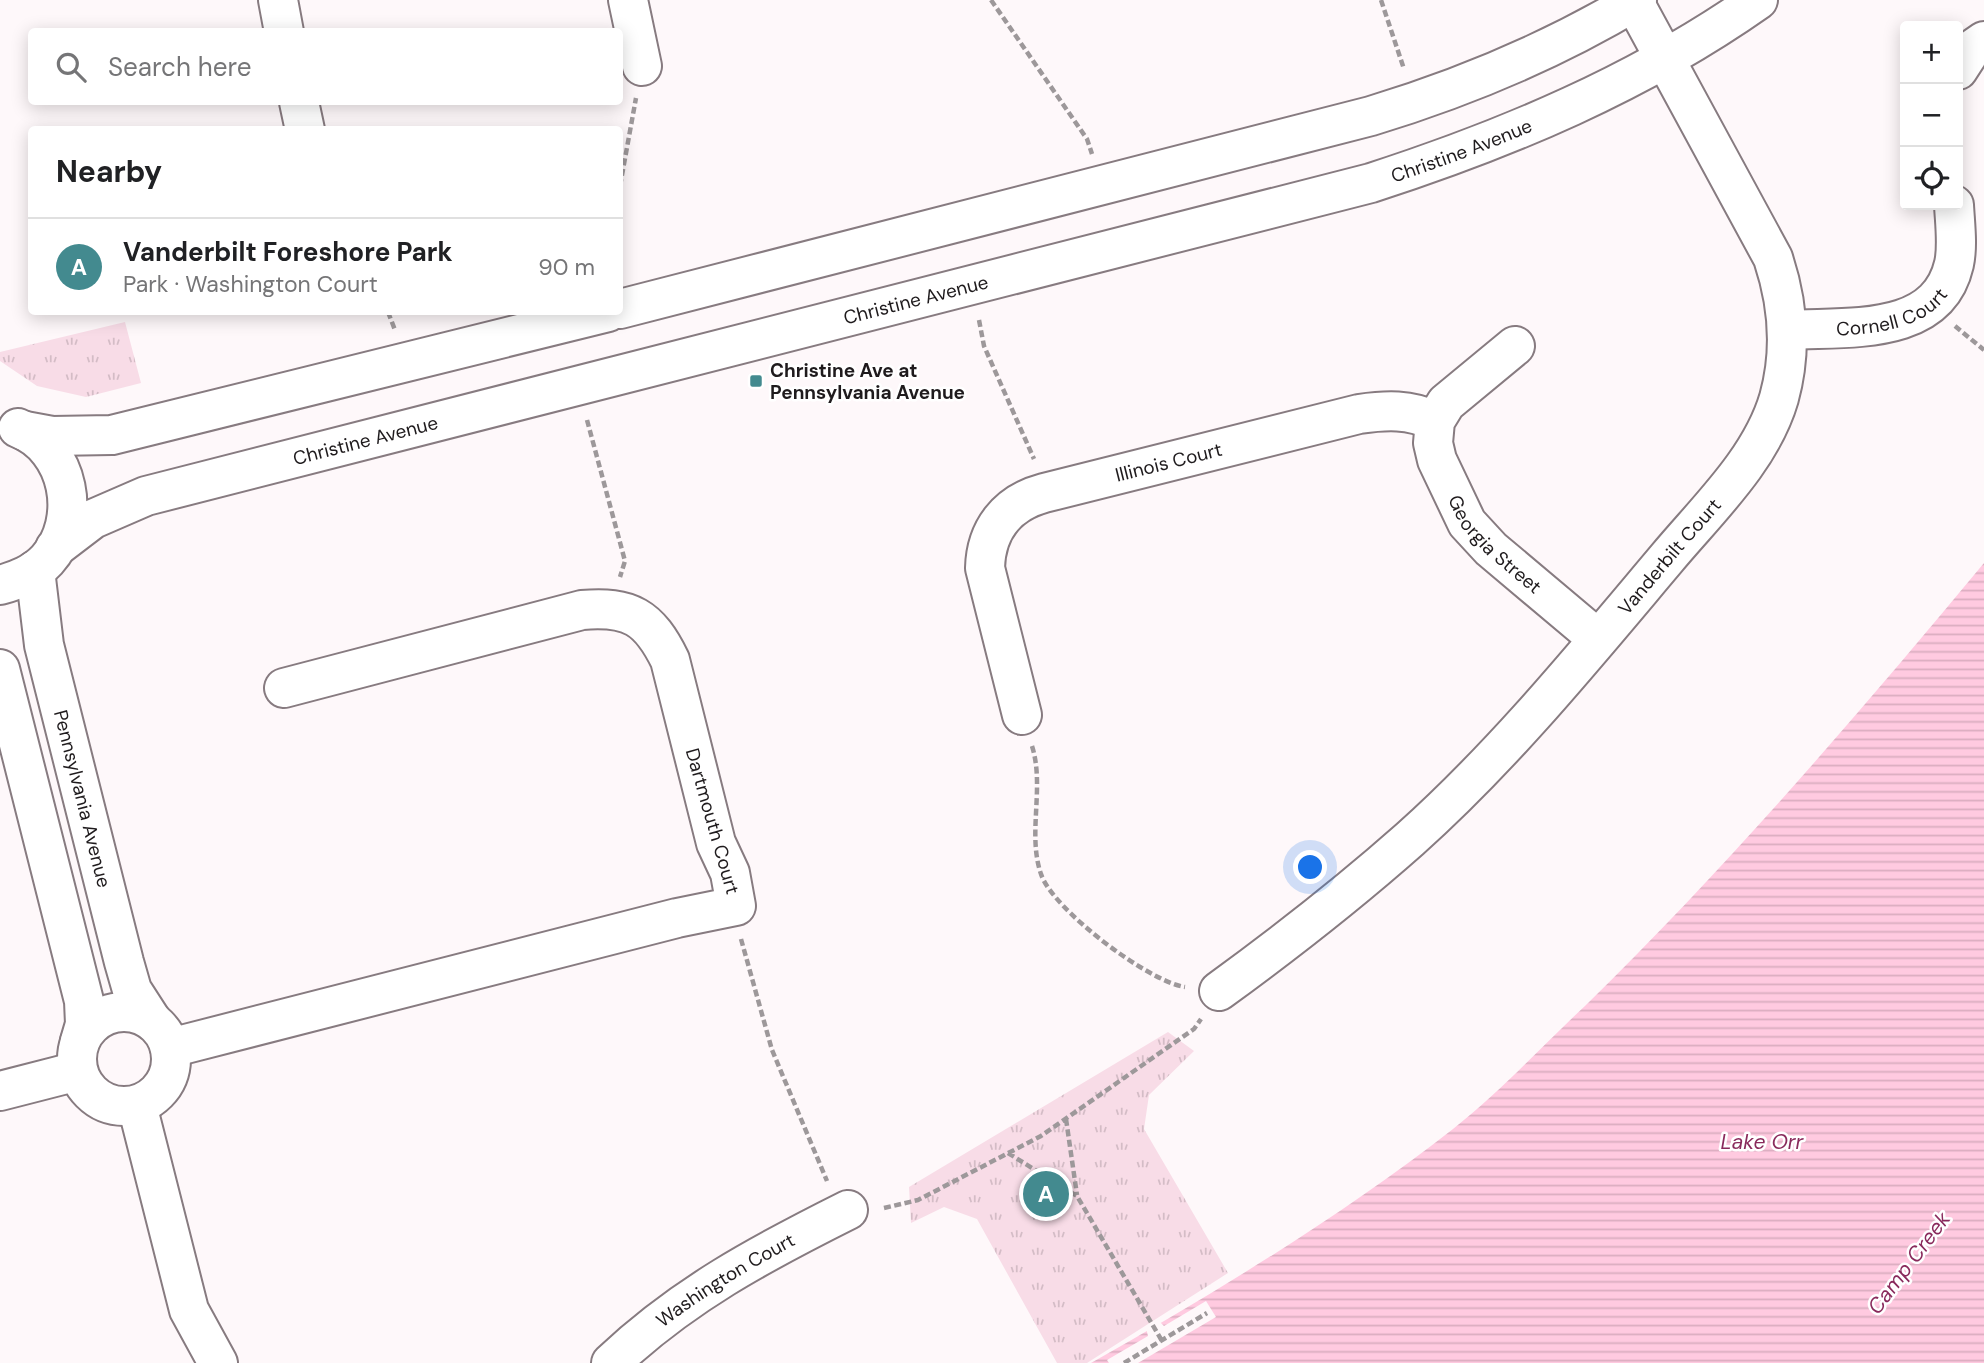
<!DOCTYPE html>
<meta charset="utf-8">
<style>
:root{--surface:#fff;--page:#f2f2f2;--text:#202124;--muted:#757577;--line:#e0e0e0;--accent:#438a8f}
body{margin:0;font-family:"DM Sans",sans-serif;background:var(--page);color:var(--text)}
.controls{position:absolute;right:21px;top:21px;display:grid;overflow:hidden;border-radius:7px;box-shadow:0 4px 18px #0003}
.controls button{width:63px;height:63px;display:grid;place-items:center;padding:0;border:0;border-bottom:2px solid var(--line);background:var(--surface);color:var(--text);font:35px sans-serif}
.you{position:absolute;left:1311px;top:868px;width:24px;height:24px;margin:-18px;border:5px solid #fff;border-radius:50%;background:#1a73e8;box-shadow:0 0 0 10px #1a73e833}
.badge{display:grid;place-items:center;width:46px;height:46px;border-radius:50%;background:var(--accent);color:#fff;font-size:23px;font-weight:700}
.pin{position:absolute;translate:-50% -50%;border:4px solid #fff;box-shadow:0 2px 7px #0006}
.list{margin:0;padding:0;list-style:none}
h2{display:flex;justify-content:space-between;align-items:center;height:91px;margin:0;padding:0 28px;font-size:30px}
h2 small{font-size:23px;font-weight:400;color:var(--muted)}
.list li{display:grid;grid-template-columns:46px 1fr auto;gap:21px;align-items:center;box-sizing:border-box;height:98px;padding:0 28px;border-top:2px solid var(--line)}
.list b{display:block;font-size:26px;white-space:nowrap}
.list p{margin:0;font-size:23px;white-space:nowrap;color:var(--muted)}
.list em{font-size:23px;font-style:normal;color:var(--muted)}
.icon{flex:none;width:38px;height:38px;fill:none;stroke:currentColor;stroke-width:2;stroke-linecap:round;stroke-linejoin:round}
.map{position:relative;flex:none;width:1984px;height:1363px;overflow:hidden}
.search{position:absolute;background:var(--surface);box-shadow:0 4px 18px #0003;left:28px;top:28px;width:595px;height:77px;display:flex;align-items:center;gap:18px;box-sizing:border-box;padding:0 24px;border-radius:7px;color:var(--muted);font-size:26px}
.panel{position:absolute;background:var(--surface);box-shadow:0 4px 18px #0003;left:28px;top:126px;width:595px;height:189px;border-radius:7px}
.map>svg:first-child{display:block}
</style>
<div class="map">
<svg width="1984" height="1363" viewBox="0 0 1984 1363">
<defs>
<pattern id="park-tufts" width="24" height="20" patternUnits="userSpaceOnUse" patternTransform="scale(1.75)"><rect width="24" height="20" fill="#f8dce7"/><path d="M3 7l-1-3M5 7V3M7 7l1-3M15 17l-1-3M17 17v-4M19 17l1-3" fill="none" stroke="#d4bcc6"/></pattern>
<pattern id="water-rules" width="6" height="5" patternUnits="userSpaceOnUse" patternTransform="scale(1.75)"><rect width="6" height="5" fill="#ffcae0"/><path d="M0 2.5h6" fill="none" stroke="#daadc0"/></pattern>
</defs>
<rect width="100%" height="100%" fill="#fef8fa"/>
<path fill="url(#park-tufts)" d="M125,322L141,383L86,397L37,386L0,361V352Z
M1168,1032L1194,1051L1149,1095L1144,1129L1228,1273L1087,1363H1057L977,1219L944,1207L911,1223L909,1187Z"/>
<path fill="url(#water-rules)" d="M1984,563V1363H1091C1213,1294 1342,1216 1453,1129C1500,1092 1542,1046 1586,1005C1728,866 1857,716 1984,563Z"/>
<path fill="#fef8fa" d="M1206,1301L1216,1317L1138,1363H1109L1107,1360L1148,1336L1146,1328L1159,1321L1164,1326Z"/>
<g fill="none" stroke-linecap="round" stroke-linejoin="round">
<defs>
<g id="minor">
<path d="M278,0L284,32"/>
<path d="M628,0L642,66"/>
<path d="M1958,70L1971,50L1984,41"/>
<path d="M299,102L305,130"/>
<path id="s1" d="M1788,330C1846,326 1937,338 1954,264C1958,246 1955,224 1954,205"/>
<path id="s2" d="M1515,346L1446,403L1435,421L1433,443L1437,460L1467,523L1491,549L1598,639"/>
<path id="s3" d="M35,570L44,645L124,962L132,990L152,1021"/>
<path d="M0,669L84,1001L85,1024L80,1041"/>
<path id="s4" d="M1022,715L985,568C986,530 1007,503 1044,493L1359,414C1387,410 1409,409 1435,421"/>
<path id="s5" d="M1219,991C1285,943 1349,893 1410,839C1504,755 1586,654 1667,558C1707,510 1761,460 1779,398C1792,351 1788,303 1773,258L1634,2"/>
<circle cx="124" cy="1059" r="47"/>
<path d="M170,1048L677,918L736,906L730,873L716,843L670,660C649,617 630,606 582,610L284,688"/>
<path d="M0,1091L78,1071"/>
<path d="M137,1105L189,1310L218,1363"/>
<path id="s6" d="M611,1363C683,1295 760,1254 848,1210"/>
</g>
<g id="major">
<path d="M620,309L1371,116C1463,88 1554,50 1637,0"/>
<path d="M25,431L52,436L112,435L608,312"/>
<path id="s7" d="M55,548L93,519L146,496L1371,183C1507,139 1640,83 1758,0"/>
<path d="M0,585C18,580 34,574 47,560C83,520 70,448 18,428"/>
</g>
</defs>
<use href="#minor" stroke="#877b80" stroke-width="42"/>
<use href="#major" stroke="#877b80" stroke-width="42"/>
<path stroke="#9d989a" stroke-width="4.5" stroke-dasharray="7 3.5" stroke-linecap="butt" d="M991,0L1087,139L1092,154
M1381,0L1404,69
M620,186L636,98
M388,312L395,330
M979,320L984,346L1034,459
M1955,326L1984,350
M587,420L625,561L620,577
M1032,746C1045,787 1027,834 1041,874C1052,909 1149,982 1185,987
M741,939L772,1050L827,1181
M1066,1119L1077,1195
M1008,1153L1077,1196L1162,1341
M884,1208L918,1200L1041,1136L1194,1029L1201,1019
M1124,1363L1207,1313"/>
<use href="#minor" stroke="#fff" stroke-width="38"/>
<use href="#major" stroke="#fff" stroke-width="38"/>
</g>
<rect fill="#438a8f" stroke="#fff" stroke-width="2.5" x="749" y="374" width="14" height="14" rx="3.5"/>
<g text-anchor="middle" stroke-width="5" stroke-linejoin="round" paint-order="stroke">
<g font-size="19" fill="#1f1b1d" stroke="#fff">
<text dy="7" stroke="none"><textPath href="#s7" startOffset="1466">Christine Avenue</textPath></text>
<text dy="7" stroke="none"><textPath href="#s7" startOffset="900">Christine Avenue</textPath></text>
<text dy="7" stroke="none"><textPath href="#s1" startOffset="107">Cornell Court</textPath></text>
<text dy="7" stroke="none"><textPath href="#s7" startOffset="332">Christine Avenue</textPath></text>
<text dy="7" stroke="none"><textPath href="#s4" startOffset="383">Illinois Court</textPath></text>
<text dy="7" stroke="none"><textPath href="#s2" startOffset="254">Georgia Street</textPath></text>
<text dy="7" stroke="none"><textPath href="#s5" startOffset="628">Vanderbilt Court</textPath></text>
<text dy="7" stroke="none"><textPath href="#s3" startOffset="234">Pennsylvania Avenue</textPath></text>
<text transform="translate(713 821) rotate(74)" y="7">Dartmouth Court</text>
<text dy="7" stroke="none"><textPath href="#s6" startOffset="142">Washington Court</textPath></text>
</g>
<g font-size="19" font-weight="bold" fill="#1f1b1d" stroke="#fff" text-anchor="start">
<text x="770" y="377">Christine Ave at<tspan x="770" dy="22">Pennsylvania Avenue</tspan></text>
</g>
<g font-size="21" font-style="italic" fill="#892a5c" stroke="#fff">
<text x="1762" y="1149">Lake Orr</text>
<text transform="translate(1909 1263) rotate(-53)" y="7">Camp Creek</text>
</g>
</g>
</svg>
<div class="controls">
<button>+</button>
<button>−</button>
<button><svg class="icon" aria-label="locate" viewBox="0 0 24 24"><circle cx="12" cy="12" r="6"/><path d="M12 2v4M12 18v4M2 12h4M18 12h4"/></svg></button>
</div>
<div class="you"></div>
<div class="pin badge" style="left:1046px;top:1194px">A</div>
<div class="search"><svg class="icon" aria-label="search" viewBox="0 0 24 24"><circle cx="10" cy="10" r="6"/><path d="M15 15l6 6"/></svg>Search here</div>
<section class="panel">
<h2>Nearby<small></small></h2>
<ul class="list">
<li><span class="badge">A</span><div><b>Vanderbilt Foreshore Park</b><p>Park · Washington Court</p></div><em>90 m</em></li>
</ul>
</section>
</div>
